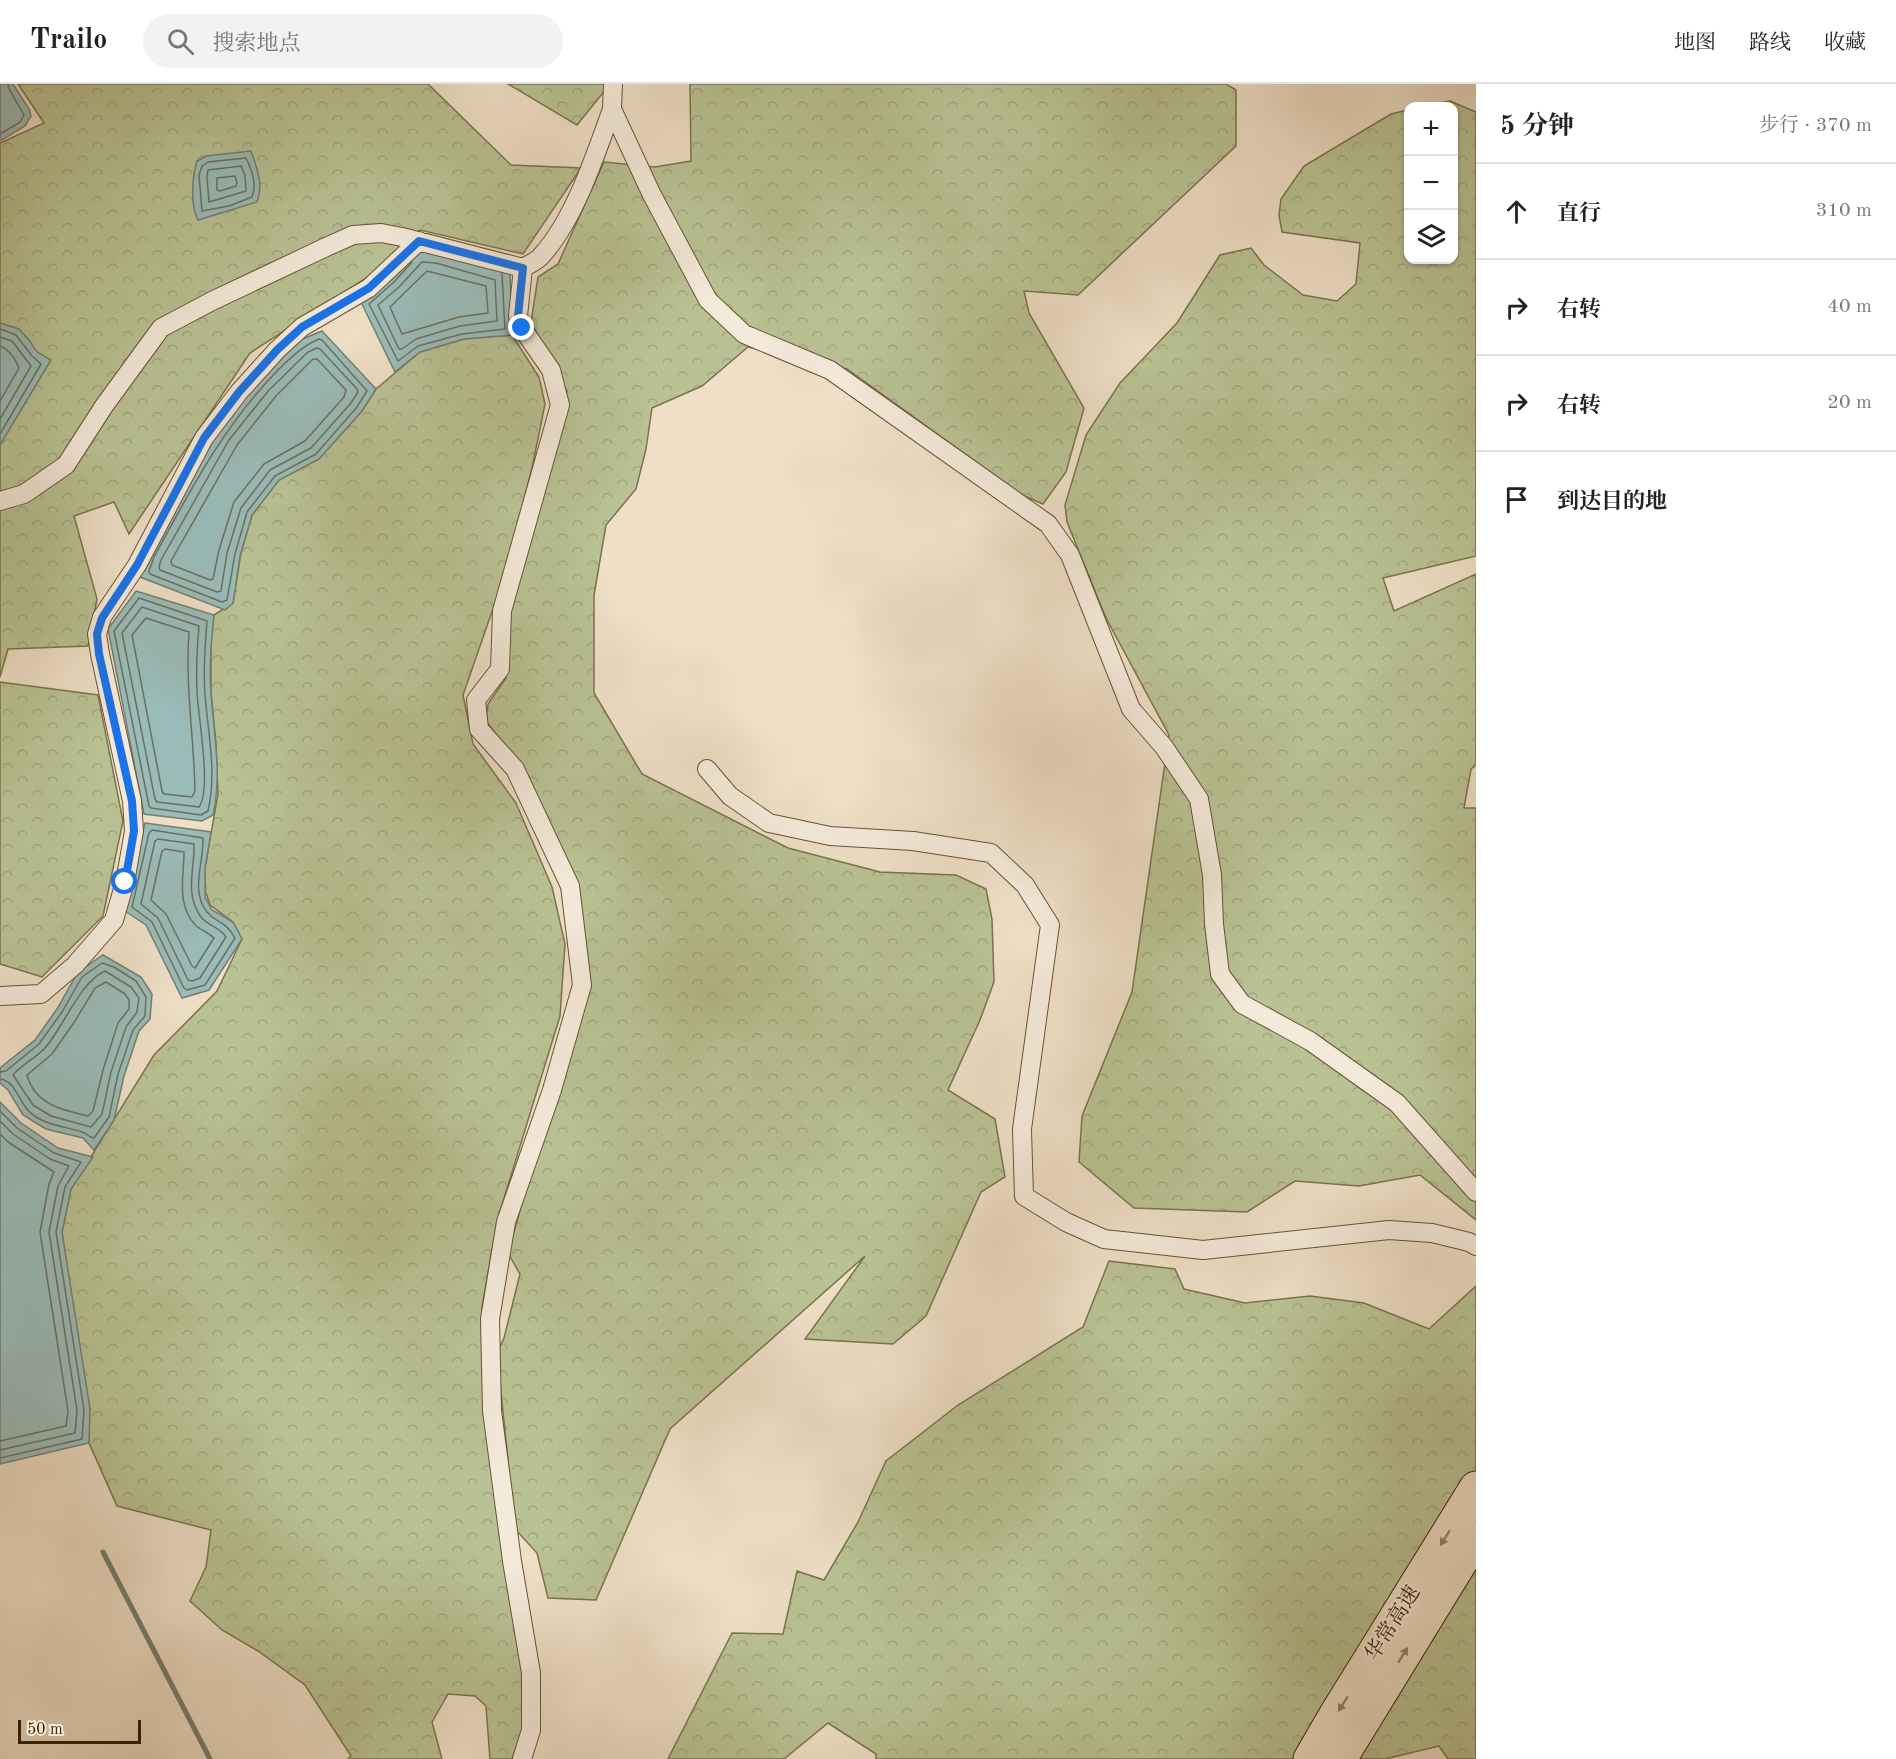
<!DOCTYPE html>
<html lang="zh">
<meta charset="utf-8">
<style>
:root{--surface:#fff;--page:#f2f2f2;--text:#222;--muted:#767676;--line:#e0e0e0}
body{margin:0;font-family:"Old Standard TT","Noto Serif SC",serif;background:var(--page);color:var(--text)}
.controls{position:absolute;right:18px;top:18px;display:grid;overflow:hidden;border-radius:12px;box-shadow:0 2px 4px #0004}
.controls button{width:54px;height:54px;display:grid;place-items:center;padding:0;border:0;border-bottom:2px solid var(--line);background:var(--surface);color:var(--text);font:30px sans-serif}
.scale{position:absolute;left:18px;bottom:15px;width:123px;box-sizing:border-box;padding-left:6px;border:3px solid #3e2205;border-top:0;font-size:16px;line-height:21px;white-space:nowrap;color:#3e2205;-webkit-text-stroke:4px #f4eada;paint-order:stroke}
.stop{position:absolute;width:18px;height:18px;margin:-14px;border:4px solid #1a73e8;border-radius:50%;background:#fff}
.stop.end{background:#1a73e8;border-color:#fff;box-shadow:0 2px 6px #0008}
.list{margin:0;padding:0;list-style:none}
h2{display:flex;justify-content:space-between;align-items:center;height:78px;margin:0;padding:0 24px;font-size:26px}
h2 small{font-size:20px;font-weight:400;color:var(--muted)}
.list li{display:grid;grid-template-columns:39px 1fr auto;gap:18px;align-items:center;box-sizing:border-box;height:96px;padding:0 24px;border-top:2px solid var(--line)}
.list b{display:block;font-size:22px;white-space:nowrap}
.list em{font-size:20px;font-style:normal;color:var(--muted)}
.icon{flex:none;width:33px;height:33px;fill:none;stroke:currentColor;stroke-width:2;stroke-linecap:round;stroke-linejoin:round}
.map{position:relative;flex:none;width:1476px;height:1675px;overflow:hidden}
header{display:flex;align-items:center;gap:36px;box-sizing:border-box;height:84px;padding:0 30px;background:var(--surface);border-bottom:2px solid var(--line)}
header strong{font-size:28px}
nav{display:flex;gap:33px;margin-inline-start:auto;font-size:21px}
.search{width:420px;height:54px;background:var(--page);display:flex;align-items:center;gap:15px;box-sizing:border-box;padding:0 21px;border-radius:33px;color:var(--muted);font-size:22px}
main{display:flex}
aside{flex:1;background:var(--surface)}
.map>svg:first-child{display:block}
</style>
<header>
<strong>Trailo</strong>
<div class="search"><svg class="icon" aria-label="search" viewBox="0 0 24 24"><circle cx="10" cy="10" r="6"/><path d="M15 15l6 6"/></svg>搜索地点</div>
<nav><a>地图</a><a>路线</a><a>收藏</a></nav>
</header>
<main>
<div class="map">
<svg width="1476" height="1675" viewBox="0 0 1476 1675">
<defs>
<pattern id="forest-crowns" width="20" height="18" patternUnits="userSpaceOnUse" patternTransform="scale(1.5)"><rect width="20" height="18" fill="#b9c294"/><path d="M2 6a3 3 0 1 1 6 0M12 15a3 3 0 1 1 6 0" fill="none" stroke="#a0a67e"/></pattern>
</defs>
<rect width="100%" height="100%" fill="#eedfc6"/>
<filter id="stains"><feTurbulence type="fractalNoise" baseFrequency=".00333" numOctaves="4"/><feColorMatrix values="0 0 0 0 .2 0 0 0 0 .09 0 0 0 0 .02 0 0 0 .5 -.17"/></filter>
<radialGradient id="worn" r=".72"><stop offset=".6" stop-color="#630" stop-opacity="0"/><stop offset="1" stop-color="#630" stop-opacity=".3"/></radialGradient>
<path fill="url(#forest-crowns)" stroke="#7c724c" stroke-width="1.5" d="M18,0H428L511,81L581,84L523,170L420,146L368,193L250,269L129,450L114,418L74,432L97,515L88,562L8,565L0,593V59L44,39Z
M508,0H610L577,41Z
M690,0H1226L1236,6V62L1078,211L1024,207L1029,229L1084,324L1066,388L1043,420L1022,411L847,285L748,263L702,302L652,324L646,365L636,405L606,441L594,511V609L642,690L788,764L880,788L956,791L986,805L992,835L994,898L980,936L948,1006L995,1035L1005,1093L981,1108L926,1232L893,1260L805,1255L865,1172L670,1345L596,1516L548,1514L537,1469L515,1445L497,1269L504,1254L520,1190L508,1169L534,1077L588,907L577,799L522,684L486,637L488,620L506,594L509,533L551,380L567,307L531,238L538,193L558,180L604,78L655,83L691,77Z
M1450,17L1476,28V472L1383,494L1394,527L1476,490V681L1471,685L1464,724H1476V1136L1420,1091L1359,1102L1295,1097L1247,1128L1134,1124L1079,1078L1082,1032L1132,908L1169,651L1106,534L1067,438L1065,421L1086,351L1120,299L1177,239L1220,171L1251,164L1264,181L1303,211L1337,217L1356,200L1360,159L1282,148L1279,131L1281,115L1304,82L1391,30L1408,26V176H1454V22H1426Z
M512,251L539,293L545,320L532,384L504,493L463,611L473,660L516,719L552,803L565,860L560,932L497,1137L482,1223L486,1335L523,1589L522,1648L512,1675H490L486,1622L475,1612L448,1610L432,1638L442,1675H348L351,1672L305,1601L258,1567L222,1546L190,1517L206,1483L211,1446L117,1422L89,1359L62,1148L71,1105L154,971L217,907L242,855L233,838L210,821L205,806V784L218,710L216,660L211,608V554L214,531L233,519L241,469L252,431L279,396L319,375L362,327L376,305L420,268L464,255Z
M0,598L98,611L123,737L103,832L42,893L0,880Z
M1109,1177L1175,1185L1184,1205L1245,1219L1310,1212L1364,1219L1429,1245L1476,1202V1675H1448L1439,1662L1385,1675H876V1670L828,1639L784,1675H668L732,1549L783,1550L797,1487L824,1496L858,1438L886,1377L958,1321L1083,1243Z"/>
<path fill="#9abcb9" stroke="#757e71" stroke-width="1.5" d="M0,0H13L29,25L31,32L25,42L0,57Z
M251,67C257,85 264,100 257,118L198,136C190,121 192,94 197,77L206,72Z
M417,163L510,185L512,251L464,255L420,268L395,288L361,218Z
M0,239L19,245L29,256L37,268L51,276L0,361Z
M322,247L376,305L362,327L319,375L279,396L252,431L240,472L233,519L225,526L140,493L185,404L218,348L259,297L300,256Z
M136,507L214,531C211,557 209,584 211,610C214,651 222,691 213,731L202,737L144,730L108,545Z
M145,739L211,748L205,784V813L212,826L233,838L242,855L209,906L182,914L146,841L125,827Z
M103,871L141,893L152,910L150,935L139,947L124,992L114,1036L94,1066L83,1054L46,1045L23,1031L8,1006L0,999V984L35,956L57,925L78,888Z
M0,1018L21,1039L58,1064L93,1073L71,1105L62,1148L90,1325L89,1359L0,1380Z"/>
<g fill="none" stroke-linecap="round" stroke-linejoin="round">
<path stroke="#6c6f5f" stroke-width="1.5" d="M0,50L20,38L24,31L9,5L8,0
M246,74C252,85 257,101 252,113L229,122L202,127L199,91L202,82L208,78Z
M241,82L245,91L246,107L209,118L207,92L208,86Z
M235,92L237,99L236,102L220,107L217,106V94Z
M412,178L394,198L369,220L398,277L418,262L462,250L505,245L502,190
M422,178L436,179L495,196L497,237L460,242L416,255L402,265H399L378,221L399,203Z
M427,187L486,202L488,229L459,233L402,250L390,223Z
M0,245L16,251L32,272L41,280L0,350
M0,253L12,257L31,282L0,335
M319,255L322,256L367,307L357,323L316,370L275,392L247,428L235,470L227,516L222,518L150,490L149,487L154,473C191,405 224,341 279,285C292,273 302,262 319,255Z
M0,262C10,266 15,274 19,284L0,317
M317,264L320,265L357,305L358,308L351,319L311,364L270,386L241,424L227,469L221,507L217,508L160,486L159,483L161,476L229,356L269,306L308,268Z
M313,275H317L346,306L344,313L305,357L264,380L234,418L219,466L213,495L210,496L172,481L171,477L237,361L276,312Z
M139,514L207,537C205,561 203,586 205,611C208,649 217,689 208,727L201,731L151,724L149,722L114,547Z
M142,523L199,542C197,564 196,586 197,608C198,633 212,704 199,723L157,718L155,715L122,549Z
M146,534L189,548C185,601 194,654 195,707L192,713L164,710L162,707L132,551Z
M152,746L203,754C204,778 190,807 207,828C217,840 225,836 235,854L205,901L187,906L184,904L152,838L132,823L149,749Z
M158,755L194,760C195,785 184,810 201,833C208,842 220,843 226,853L200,894L192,897L188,896L158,834L141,820L155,757Z
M165,765L184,768C184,794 176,819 195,841C201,846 209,849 214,854L195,884L192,882L166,830L151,816L162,767Z
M105,887L131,903L139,914L137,928L126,943L111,988L102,1030L91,1043L51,1032L33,1021L13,991C22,980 36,974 45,964C64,942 80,898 105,887Z
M106,898L125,910L129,916V925L118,939L103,986L93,1027L88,1032C61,1026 35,1020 27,991L52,970L75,937L95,904Z
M0,988L6,987L39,960L62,928L82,893L102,879L114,883L136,897L146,913L145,932L133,946L118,990L109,1033L94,1054C89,1053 87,1050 82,1048C64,1042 40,1041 27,1025C18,1015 15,997 0,995
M0,1027L17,1044L54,1069L81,1078L65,1103L56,1148L84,1326L82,1355L0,1374
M0,1037L13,1050L50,1075L69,1082L58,1102L49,1148L77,1326L75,1349L0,1366
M0,1050L8,1058L54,1088L49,1100L40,1148L68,1327L66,1342L0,1357"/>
<path stroke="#757e71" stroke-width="5" d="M103,1468L210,1675"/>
<defs>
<path id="minor" d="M613,0L612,25L652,111L708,216L744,250L830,286L1048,440L1070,471L1131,625L1164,663L1199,715L1212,791L1214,840L1220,890L1242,920L1310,957L1397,1019L1476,1108
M0,417L24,410L66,381L104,322L161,244L212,217L324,164L353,151L381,149L402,153L523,184C529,180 538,177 542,171C574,136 596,70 612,25
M707,685L730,712L769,739L830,752L913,757L991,769L1025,801L1050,841L1022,1045L1024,1112L1066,1138L1104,1155L1203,1166L1389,1146L1432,1149L1469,1158L1476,1162
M0,912L41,910L75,881L114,836L125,798L134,747L132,717L100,570L97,550L102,533L137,481L204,354L239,308L277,266L302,243L369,204L419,157
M522,1675L531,1646V1589L512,1477L492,1327L490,1235L506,1138L552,1006L582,901L570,802L515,685L479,645L476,616L500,585L502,527L560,321L551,286L522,244L518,232L523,184"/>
<path id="motorway" d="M1310,1675L1335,1632L1476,1404
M1340,1675L1476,1453"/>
</defs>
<use href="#minor" stroke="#6a5135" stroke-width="20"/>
<use href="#motorway" stroke="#3e2205" stroke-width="35"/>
<use href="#minor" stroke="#f4eada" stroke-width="18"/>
<use href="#motorway" stroke="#eedfc6" stroke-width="33"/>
</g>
<defs><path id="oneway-solid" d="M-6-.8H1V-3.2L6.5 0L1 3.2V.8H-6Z" transform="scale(1.5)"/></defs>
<g fill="#968066">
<use href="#oneway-solid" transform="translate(1445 1454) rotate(122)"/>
<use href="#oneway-solid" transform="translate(1403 1571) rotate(-58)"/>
<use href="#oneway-solid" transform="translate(1343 1620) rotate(122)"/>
</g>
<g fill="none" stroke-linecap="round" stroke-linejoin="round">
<path stroke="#1a73e8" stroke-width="8" d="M125,798L134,747L132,717L99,570L97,550L102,534L137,481L204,354L239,308L277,266L302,243L369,204L419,157L523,184L518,232L522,244"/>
</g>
<g text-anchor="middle" stroke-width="4.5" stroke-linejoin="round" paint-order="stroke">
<g font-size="21" fill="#3e2205" stroke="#f4eada">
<text transform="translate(1392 1539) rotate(-58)" y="7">华常高速</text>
</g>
</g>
<rect width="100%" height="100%" filter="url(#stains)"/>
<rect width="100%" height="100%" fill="url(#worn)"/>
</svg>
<div class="controls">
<button>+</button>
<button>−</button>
<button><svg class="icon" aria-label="layers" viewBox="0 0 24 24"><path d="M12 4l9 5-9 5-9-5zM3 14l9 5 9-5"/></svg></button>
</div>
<div class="scale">50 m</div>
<div class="stop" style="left:125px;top:798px"></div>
<div class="stop end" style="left:522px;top:244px"></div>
</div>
<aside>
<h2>5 分钟<small>步行 · 370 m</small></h2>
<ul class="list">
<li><svg class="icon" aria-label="ahead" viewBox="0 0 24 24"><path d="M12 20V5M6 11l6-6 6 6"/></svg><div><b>直行</b></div><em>310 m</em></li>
<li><svg class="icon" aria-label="right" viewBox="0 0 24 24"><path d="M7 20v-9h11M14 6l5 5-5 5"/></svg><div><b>右转</b></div><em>40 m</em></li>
<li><svg class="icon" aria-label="right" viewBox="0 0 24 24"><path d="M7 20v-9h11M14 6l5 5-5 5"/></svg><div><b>右转</b></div><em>20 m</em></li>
<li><svg class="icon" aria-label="arrive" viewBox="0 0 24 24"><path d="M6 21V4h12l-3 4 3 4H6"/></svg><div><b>到达目的地</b></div></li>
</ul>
</aside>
</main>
